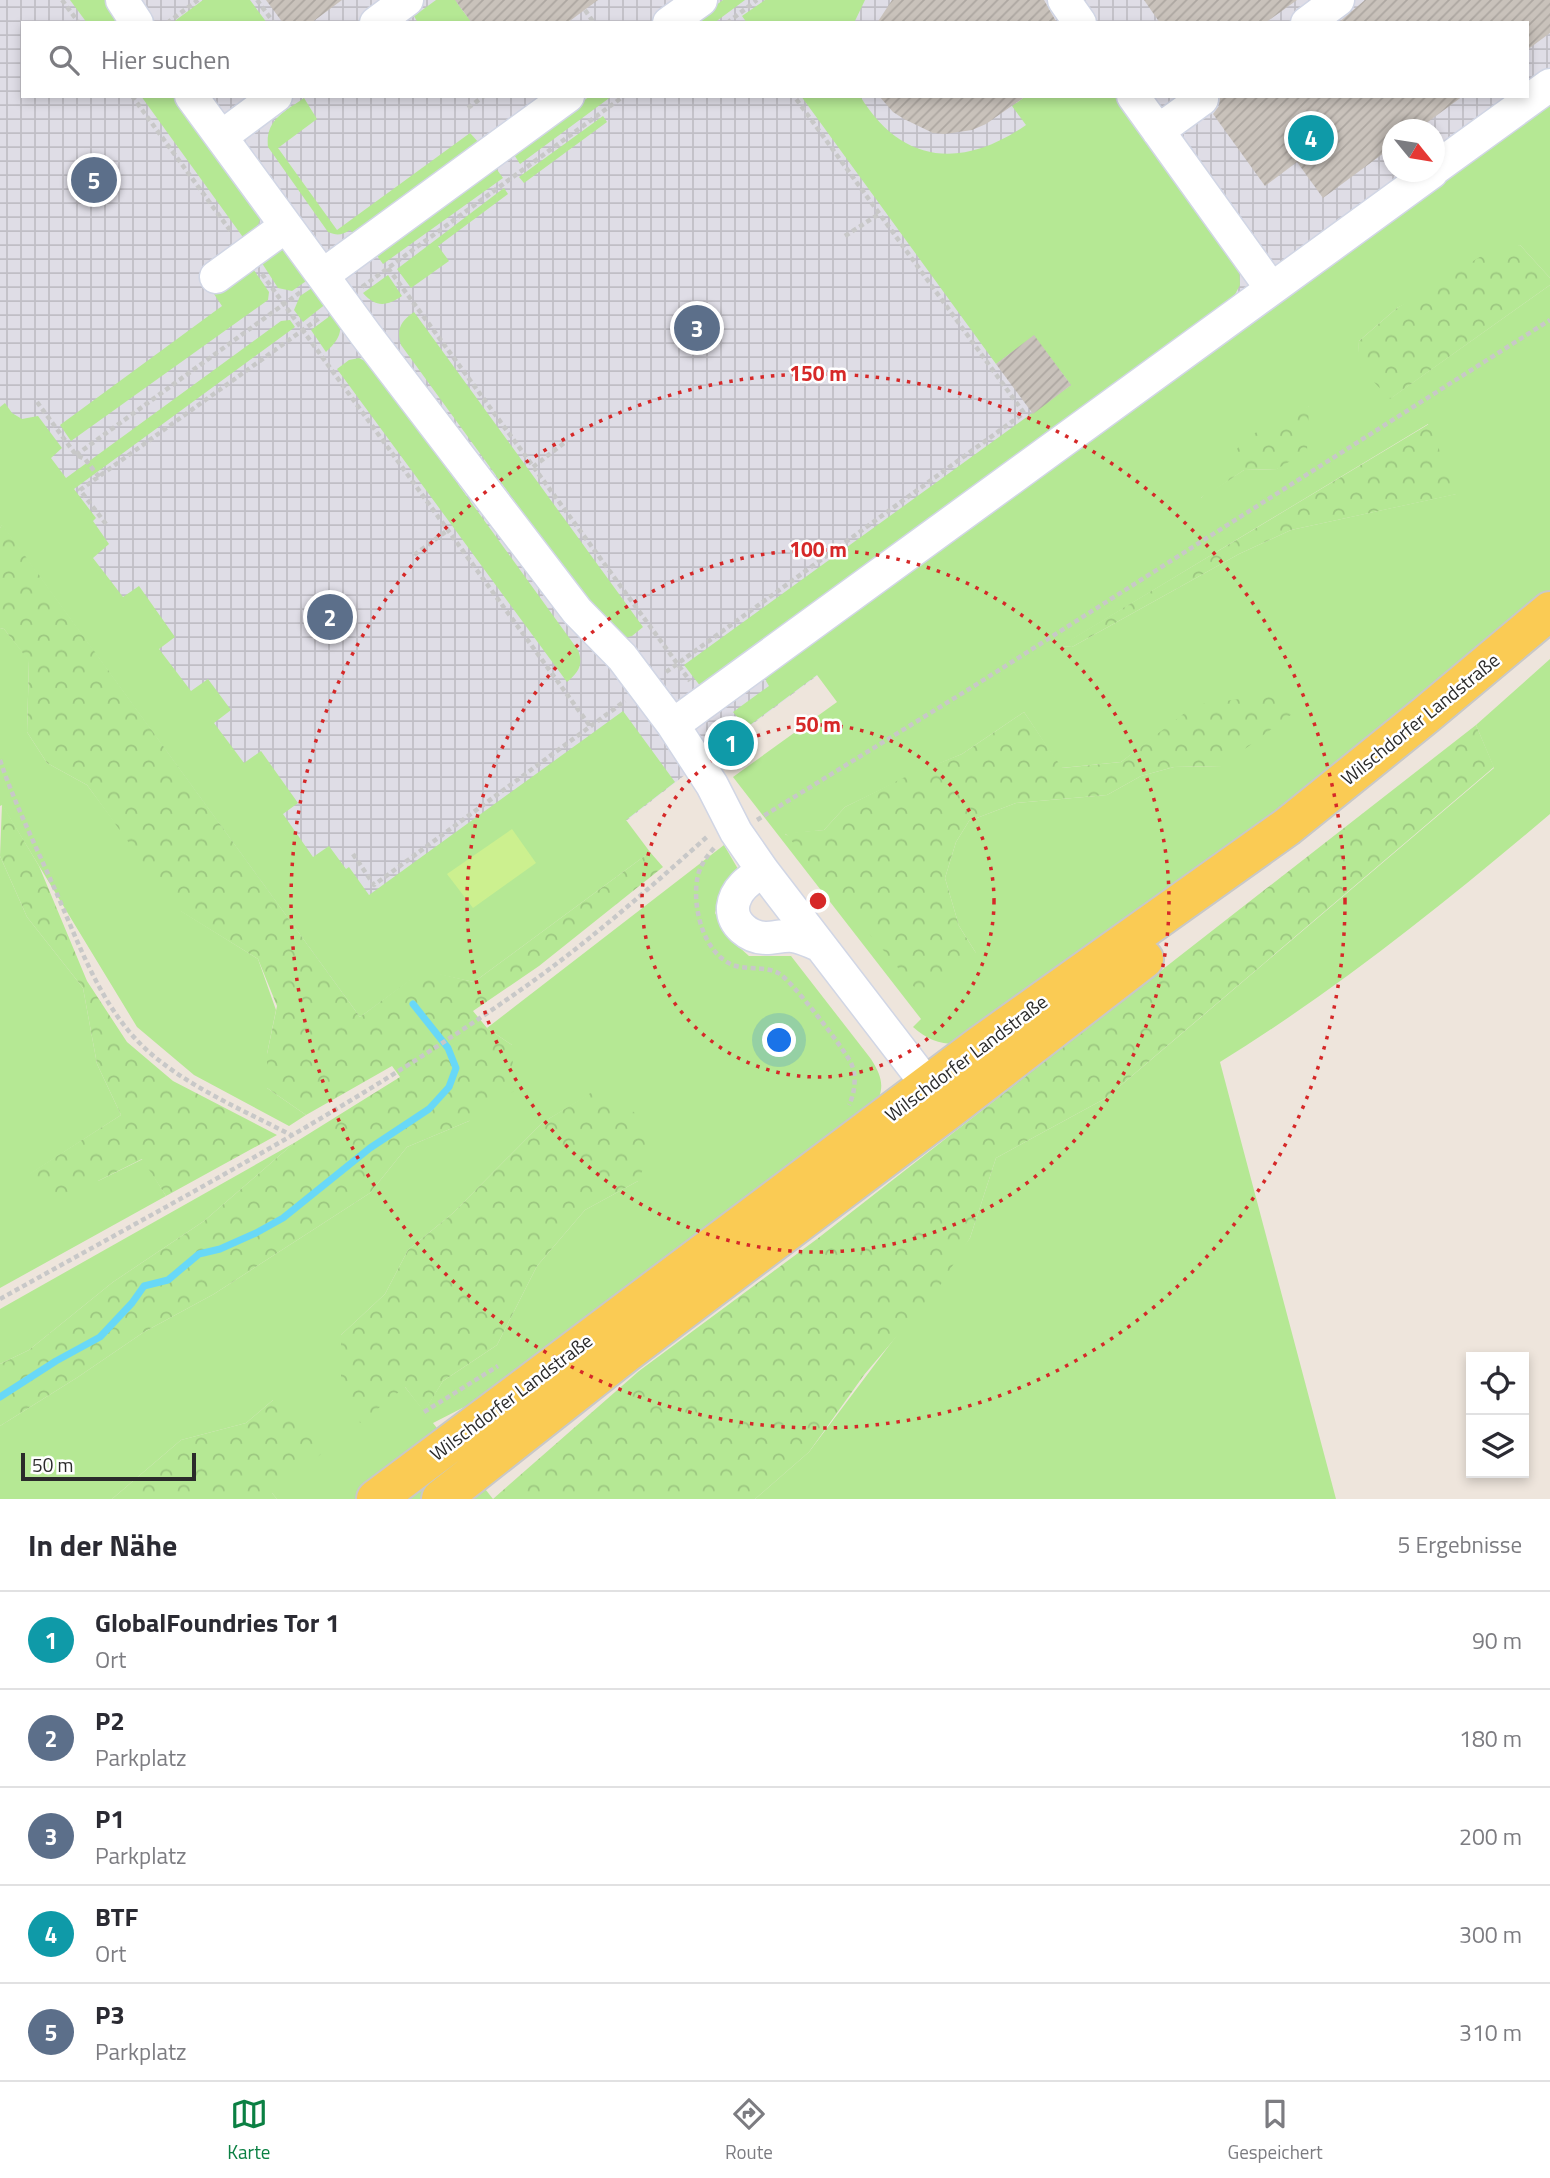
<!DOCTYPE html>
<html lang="de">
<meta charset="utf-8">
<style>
:root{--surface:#fff;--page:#f2f2f3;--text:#2b2b33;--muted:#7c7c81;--line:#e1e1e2;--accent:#0b8043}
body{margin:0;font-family:"Titillium Web",sans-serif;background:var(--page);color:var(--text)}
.controls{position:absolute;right:21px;bottom:21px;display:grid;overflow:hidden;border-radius:0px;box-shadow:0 4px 10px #0003}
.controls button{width:63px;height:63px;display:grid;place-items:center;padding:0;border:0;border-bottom:2px solid var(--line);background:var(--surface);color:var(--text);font:35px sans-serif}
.compass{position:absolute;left:1382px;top:119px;width:63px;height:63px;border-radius:50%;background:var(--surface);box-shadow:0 4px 10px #0003;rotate:120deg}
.scale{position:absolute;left:21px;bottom:18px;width:175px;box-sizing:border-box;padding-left:7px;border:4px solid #2b2b2b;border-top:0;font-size:19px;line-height:24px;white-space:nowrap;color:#2b2b2b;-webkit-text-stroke:5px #fff;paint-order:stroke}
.you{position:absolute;left:780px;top:1041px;width:24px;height:24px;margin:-18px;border:5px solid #fff;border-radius:50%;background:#1a73e8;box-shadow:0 0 0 10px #1a73e833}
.badge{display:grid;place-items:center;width:46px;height:46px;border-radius:50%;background:var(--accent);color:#fff;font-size:23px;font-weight:700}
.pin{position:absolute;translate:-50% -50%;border:4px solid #fff;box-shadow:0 2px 7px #0006}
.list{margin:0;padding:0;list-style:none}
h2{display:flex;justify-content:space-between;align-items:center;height:91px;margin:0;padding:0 28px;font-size:30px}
h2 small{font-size:23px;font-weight:400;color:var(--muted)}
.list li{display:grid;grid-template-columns:46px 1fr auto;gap:21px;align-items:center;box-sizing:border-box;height:98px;padding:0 28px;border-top:2px solid var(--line)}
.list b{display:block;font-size:26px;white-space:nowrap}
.list p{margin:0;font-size:23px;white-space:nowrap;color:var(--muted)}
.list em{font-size:23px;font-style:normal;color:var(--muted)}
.icon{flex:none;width:38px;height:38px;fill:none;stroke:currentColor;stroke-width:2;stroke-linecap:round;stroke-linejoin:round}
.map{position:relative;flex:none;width:1550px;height:1499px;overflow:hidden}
.search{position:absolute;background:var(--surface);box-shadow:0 4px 10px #0003;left:21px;right:21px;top:21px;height:77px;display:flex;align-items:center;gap:18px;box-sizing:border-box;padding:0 24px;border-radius:0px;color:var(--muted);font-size:26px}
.sheet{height:581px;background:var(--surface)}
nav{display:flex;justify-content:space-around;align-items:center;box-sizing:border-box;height:98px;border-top:2px solid var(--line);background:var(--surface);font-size:19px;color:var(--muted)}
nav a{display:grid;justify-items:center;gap:4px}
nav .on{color:var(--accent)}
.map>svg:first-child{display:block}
</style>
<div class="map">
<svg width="1550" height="1499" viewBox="0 0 1550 1499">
<defs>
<pattern id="industrial-grid" width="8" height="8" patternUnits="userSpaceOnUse" patternTransform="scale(1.75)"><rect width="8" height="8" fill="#dfdde6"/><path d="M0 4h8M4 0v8" fill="none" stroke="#c0bec5"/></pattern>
<pattern id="forest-crowns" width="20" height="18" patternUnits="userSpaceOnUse" patternTransform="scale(1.75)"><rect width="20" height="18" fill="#b5e894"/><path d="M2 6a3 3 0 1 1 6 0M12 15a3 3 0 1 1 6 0" fill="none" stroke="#9cc780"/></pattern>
<pattern id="building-hatch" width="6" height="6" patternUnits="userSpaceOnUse" patternTransform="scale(1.75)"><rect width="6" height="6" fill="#c9c2bb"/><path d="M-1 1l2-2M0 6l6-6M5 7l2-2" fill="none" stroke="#ada7a1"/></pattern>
</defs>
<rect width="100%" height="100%" fill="#eee5dc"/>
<path fill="url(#industrial-grid)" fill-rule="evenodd" d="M0,0H1550V127L742,732L748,741L721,762L713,753L626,821L360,1017L0,522ZM23,23H1527V96H23ZM1392,130H1434V172H1392Z"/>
<path fill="#b5e894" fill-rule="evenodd" d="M70,0H106L123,23H87Z
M203,0H250L267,23H172Z
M436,0H459L457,3L472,23H418L414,16Z
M723,0H745L714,23H692Z
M765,0H865L854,23H747L742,16Z
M141,96H176L261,217L256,230L245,240Z
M590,96H612L520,164L513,153Z
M801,96H860C902,165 963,169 1026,125L1012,106L1026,96H1118L1239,266L1240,285L1231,302L701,687L684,665L1071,385L1034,336L996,364Z
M304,98L317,119L278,148L337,230L470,133L480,144L356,236L350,230C342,235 337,236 328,232L268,147C265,120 284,112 304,98Z
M1550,99V278L1520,245L1397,308L1359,341L1358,364L1391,398L1550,285V600L1307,796L956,1044C938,1044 927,1039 913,1027L921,1019L733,777L837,702L817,675L746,728L733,712L769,686L766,681L769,668ZM1309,406L1277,469L1244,470L1201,498ZM1428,424L1456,494L1291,530L1239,554L1072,647L1061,646ZM1024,712L1061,768L1121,762L1152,739L1222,766L1174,767L1141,776L1107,795L1016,803L969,821L956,842L945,878L959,926L976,953L785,834L824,830L845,807L909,776L962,754Z
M603,116L607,122L524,183L519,177Z
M495,167L503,178L383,264L375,253Z
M504,188L508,194L438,246L449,261L411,288L397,269Z
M277,248L284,249L309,279L292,291L278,288L258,257Z
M249,263L269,292L268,300L71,441L60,425L222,306L212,291Z
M388,275L402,296C387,306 376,308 363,293Z
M315,286L327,303L303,322L294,310L300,296Z
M414,312L643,627L632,636L624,638L607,628L401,345C396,329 401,321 414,312Z
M334,313C346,329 339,340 326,352L311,330Z
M290,320L295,327L74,489L96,518L93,521L109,544L93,558L123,597L139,586L175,637L159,649L191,691L208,679L231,710L214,723L244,763L261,751L298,803L283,814L313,857L329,846L346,869L349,867L369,895L623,711L675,782L626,820L650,852L474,982L423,971L360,1017L2,525L0,528V407L5,403L12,413L22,419L38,416L62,448L51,458L66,478L281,321Z
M359,358L371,364L578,650C584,665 578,673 567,682L337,369L349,360Z
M0,628L4,629L29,660L27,732L47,763L87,785L181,911L258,959L276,1010L267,1054V1088L306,1115L289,1126L194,1075L137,1027L2,805L0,806Z
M1550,659V814C1445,903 1338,989 1220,1062L1336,1499H755L809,1452L970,1238L996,1158L1106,1098L1494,768L1476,725Z
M724,845L738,869L723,889L715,913L730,939L749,956H791L871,1059C885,1081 884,1090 872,1113L474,1402L433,1423L493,1499H277L272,1493L273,1400L246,1423L181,1440L112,1499H0V1426L78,1377L144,1332L214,1294L370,1193L407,1147L469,1121L512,1045L487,1028ZM597,1090L638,1181L585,1210L537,1266L497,1345L443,1381L424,1411L405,1387L341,1335L385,1294L408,1250L453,1213L542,1123Z
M0,856L27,917L83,988L97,1064L121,1115L30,1174L98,1181L143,1159L166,1196L0,1288Z
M294,1143L204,1221L113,1282L29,1350L0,1364V1309Z"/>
<path fill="url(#forest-crowns)" d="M1520,245L1550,278V285L1390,399L1357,364L1359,341L1397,308L1483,255Z
M1309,406L1307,451L1277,469L1244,470L1200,500L1245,438Z
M1429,424L1457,494L1291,530L1239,554L1072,647L1060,646Z
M2,524L360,1017L423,970L474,982L650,852L663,867L539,966L473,1011L487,1028L512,1045L514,1091L469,1121L407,1147L370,1193L214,1294L144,1332L78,1377L0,1426V1364L29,1350L113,1282L204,1221L294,1143L400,1077L392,1066L306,1115L267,1088V1054L277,1006L258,959L177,909L87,785L47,763L27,732L29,661L4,629L0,628V528Z
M1285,693L1292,714L1222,766L1174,767L1141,776L1107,795L1016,803L969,821L956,842L945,878L959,926L976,953L920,994L785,833L824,830L845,807L909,775L962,754L1024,712L1062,768L1121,762L1195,705Z
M1476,725L1494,767L1106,1098L996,1158L970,1238L941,1284L864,1375L809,1452L755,1499H493L639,1371L817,1239Z
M2,804L39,866L87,981L127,1042L173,1081L277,1135L166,1196L142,1159L98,1181L46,1201L29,1174L121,1115L97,1064L83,988L27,917L0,856Z
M597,1089L640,1116L652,1147L638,1181L585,1210L537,1266L497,1345L443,1381L424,1412L405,1387L360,1423L341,1379V1335L385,1294L408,1250L453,1213L542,1123Z
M273,1400L307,1429L321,1454L272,1493L277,1499H112L181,1440L246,1423Z"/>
<path fill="#ccf08f" d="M512,829L536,863L473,908L447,874Z"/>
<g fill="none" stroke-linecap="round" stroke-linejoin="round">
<path stroke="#68d8f7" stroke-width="7" d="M0,1397L56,1361L100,1337L132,1303L144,1286L168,1280L199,1254L220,1249L256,1233L283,1218L370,1148L429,1109L449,1087L456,1068L448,1048L413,1004"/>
</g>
<path fill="url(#building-hatch)" d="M266,0H342L311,23H283Z
M455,0H598L567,23H472Z
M892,0H1044L1057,23H877Z
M1144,0H1297L1265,23H1160Z
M1365,0H1550V33L1527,50V23H1338Z
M879,96H1026L986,124L972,130L945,134L933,133L904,119L893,112Z
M1220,96H1463L1417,130H1392V147L1323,198L1297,162L1265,186L1213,114L1219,106Z
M1034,335L1071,385L1033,414L996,364Z
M725,730L729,734L732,731L746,749L722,767L707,744Z"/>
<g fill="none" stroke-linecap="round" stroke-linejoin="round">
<defs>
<path id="minor" d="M122,0L137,23
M1064,0L1080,23
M376,23L407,0
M669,23L701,0
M1307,23L1338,0
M191,96L366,335L577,611L622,657L673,725L712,785L736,832L763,871L942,1104
M1133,96L1271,288
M1158,131L1202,99
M221,137L276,96
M1434,169L1550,85
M323,275L568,96
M216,277L286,226
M673,725L1432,172
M763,871C749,880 735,889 733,907C732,924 749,938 766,938C775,938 783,935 793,936C802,937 811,942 819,945"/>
<path id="major" d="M376,1499L982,1044L1287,827L1427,714L1550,611
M441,1499L626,1353L947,1111L1144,959"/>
</defs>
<use href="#minor" stroke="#d1d6e5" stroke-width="35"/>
<use href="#major" stroke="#c8c8c8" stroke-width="42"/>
<path stroke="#c8c8c8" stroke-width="4.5" stroke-dasharray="5 3.5" stroke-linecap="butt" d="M62,0L79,23
M257,0L274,23
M585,10L594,23
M167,23L198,0
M727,23L757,0
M132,96L232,233
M468,108L484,96
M845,236L879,214
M388,268L690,681
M262,274L590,726
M362,287L624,96
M37,402L76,455L85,459L99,477
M76,455L302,291
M533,467L564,443
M106,524L80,490L321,317
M414,555L448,530
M666,672L1024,413L794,96
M0,760C14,802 34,842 52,883C78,940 100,1009 149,1052C190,1088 243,1110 291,1135
M757,820L974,686L1550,320
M714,848C707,856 701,864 698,875C691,905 703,956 736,966C750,970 765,966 778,973C790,978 845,1050 851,1063C857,1075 855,1093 849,1105
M353,854L374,885L625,701
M0,1299C179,1199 362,1103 529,984C592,939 651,887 709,835
M424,1412L498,1366"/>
<use href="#minor" stroke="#fff" stroke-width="32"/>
<use href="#major" stroke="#facb54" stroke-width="38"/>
</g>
<g fill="none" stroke="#d62828" stroke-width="3.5" stroke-dasharray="3.5 7">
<circle cx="818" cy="901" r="176"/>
<circle cx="818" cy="901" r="351"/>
<circle cx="818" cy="901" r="527"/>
</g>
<g text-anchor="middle" stroke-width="5" stroke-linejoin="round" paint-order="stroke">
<g font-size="19" fill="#2b2b2b" stroke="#fff">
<text transform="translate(1420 719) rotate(-39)" y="7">Wilschdorfer Landstraße</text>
<text transform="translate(966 1058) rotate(-37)" y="7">Wilschdorfer Landstraße</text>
<text transform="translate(511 1397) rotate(-37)" y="7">Wilschdorfer Landstraße</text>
</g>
</g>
<circle cx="818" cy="901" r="10" fill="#d62828" stroke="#fff" stroke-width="3.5"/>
<g font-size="21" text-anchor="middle" font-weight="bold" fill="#d62828" stroke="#fff" stroke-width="5" stroke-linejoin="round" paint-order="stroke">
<text x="818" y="381">150 m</text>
<text x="818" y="557">100 m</text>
<text x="818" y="732">50 m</text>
</g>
</svg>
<div class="controls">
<button><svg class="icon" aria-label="locate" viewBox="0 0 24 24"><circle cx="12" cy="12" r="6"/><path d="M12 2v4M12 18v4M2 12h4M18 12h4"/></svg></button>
<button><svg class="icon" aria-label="layers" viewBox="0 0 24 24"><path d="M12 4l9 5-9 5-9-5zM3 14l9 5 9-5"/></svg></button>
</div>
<svg class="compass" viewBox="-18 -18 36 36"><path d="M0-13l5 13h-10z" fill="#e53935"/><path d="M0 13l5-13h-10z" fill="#7c7c81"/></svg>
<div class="scale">50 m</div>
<div class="you"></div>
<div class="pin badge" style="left:731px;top:743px;background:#0f9aa8">1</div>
<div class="pin badge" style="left:330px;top:617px;background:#5c6f8a">2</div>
<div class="pin badge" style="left:697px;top:328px;background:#5c6f8a">3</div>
<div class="pin badge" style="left:1311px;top:138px;background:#0f9aa8">4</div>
<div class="pin badge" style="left:94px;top:180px;background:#5c6f8a">5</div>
<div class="search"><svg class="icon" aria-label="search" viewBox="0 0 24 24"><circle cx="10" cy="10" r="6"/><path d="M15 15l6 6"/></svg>Hier suchen</div>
</div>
<section class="sheet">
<h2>In der Nähe<small>5 Ergebnisse</small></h2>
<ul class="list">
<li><span class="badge" style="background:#0f9aa8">1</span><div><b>GlobalFoundries Tor 1</b><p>Ort</p></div><em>90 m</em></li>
<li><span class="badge" style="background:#5c6f8a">2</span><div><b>P2</b><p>Parkplatz</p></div><em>180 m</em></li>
<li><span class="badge" style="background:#5c6f8a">3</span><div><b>P1</b><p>Parkplatz</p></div><em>200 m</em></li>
<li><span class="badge" style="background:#0f9aa8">4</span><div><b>BTF</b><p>Ort</p></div><em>300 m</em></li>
<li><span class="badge" style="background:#5c6f8a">5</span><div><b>P3</b><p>Parkplatz</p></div><em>310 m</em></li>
</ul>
</section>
<nav>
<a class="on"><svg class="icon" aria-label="map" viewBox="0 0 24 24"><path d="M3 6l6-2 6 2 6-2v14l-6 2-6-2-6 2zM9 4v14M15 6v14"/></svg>Karte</a>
<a><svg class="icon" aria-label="directions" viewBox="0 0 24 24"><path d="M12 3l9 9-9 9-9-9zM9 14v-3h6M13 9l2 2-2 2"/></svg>Route</a>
<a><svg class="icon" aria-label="saved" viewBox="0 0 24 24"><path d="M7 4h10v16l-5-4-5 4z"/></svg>Gespeichert</a>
</nav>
